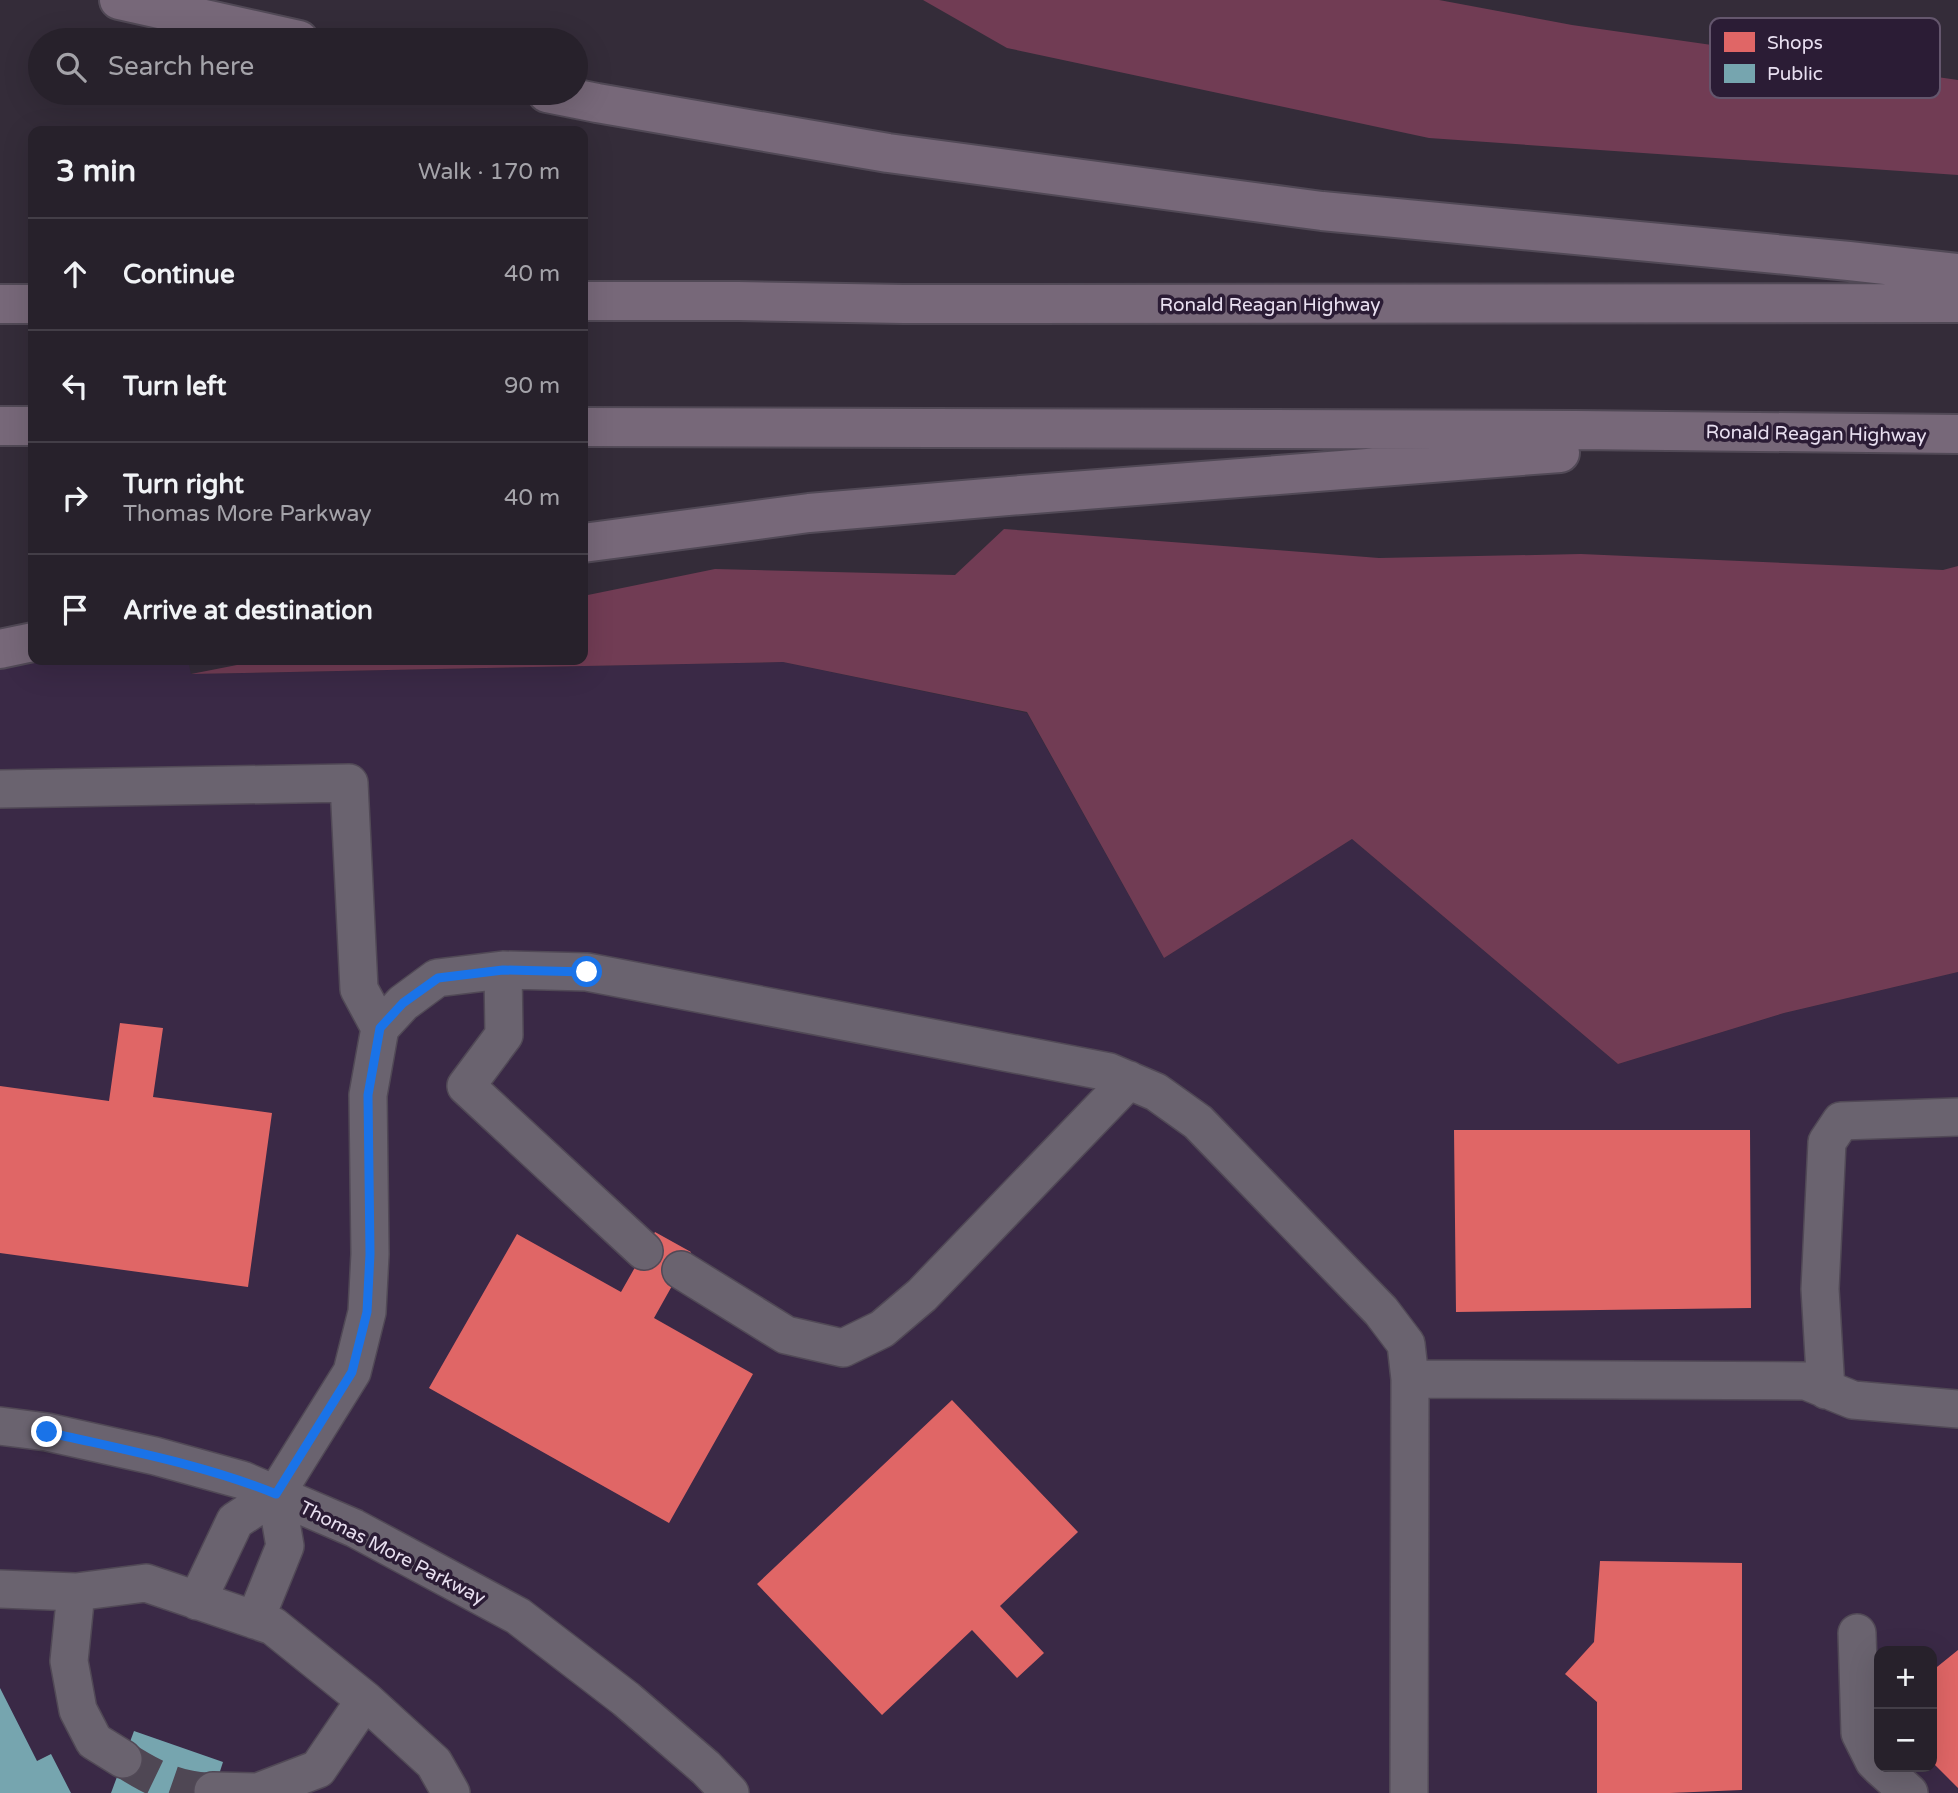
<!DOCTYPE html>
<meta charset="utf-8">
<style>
:root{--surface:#27212b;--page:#2f2933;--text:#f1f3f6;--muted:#a4a3a9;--line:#433e47}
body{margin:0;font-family:"Varela Round",sans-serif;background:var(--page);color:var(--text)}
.controls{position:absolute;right:21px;bottom:21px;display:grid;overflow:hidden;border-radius:14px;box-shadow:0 7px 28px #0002}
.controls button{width:63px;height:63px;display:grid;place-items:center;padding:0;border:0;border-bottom:2px solid var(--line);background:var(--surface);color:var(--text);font:35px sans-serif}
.stop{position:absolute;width:21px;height:21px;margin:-16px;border:5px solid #1a73e8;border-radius:50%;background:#fff}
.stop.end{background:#1a73e8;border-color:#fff;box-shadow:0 2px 7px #0008}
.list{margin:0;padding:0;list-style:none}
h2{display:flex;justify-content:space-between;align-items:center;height:91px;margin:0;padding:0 28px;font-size:30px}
h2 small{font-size:23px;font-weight:400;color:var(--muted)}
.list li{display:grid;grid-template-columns:46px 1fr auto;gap:21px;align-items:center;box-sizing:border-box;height:112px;padding:0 28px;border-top:2px solid var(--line)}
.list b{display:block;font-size:26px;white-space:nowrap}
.list p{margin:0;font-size:23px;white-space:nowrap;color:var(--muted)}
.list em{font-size:23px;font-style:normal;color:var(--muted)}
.icon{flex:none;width:38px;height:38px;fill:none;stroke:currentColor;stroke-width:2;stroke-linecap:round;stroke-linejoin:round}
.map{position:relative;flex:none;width:1958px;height:1793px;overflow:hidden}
.search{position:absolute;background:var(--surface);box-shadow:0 7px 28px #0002;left:28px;top:28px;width:560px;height:77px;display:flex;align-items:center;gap:18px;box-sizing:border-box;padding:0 24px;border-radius:38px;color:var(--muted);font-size:26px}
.panel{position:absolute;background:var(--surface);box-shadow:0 7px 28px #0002;left:28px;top:126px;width:560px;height:539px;border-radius:14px}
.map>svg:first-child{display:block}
</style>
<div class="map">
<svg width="1958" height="1793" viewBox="0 0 1958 1793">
<rect width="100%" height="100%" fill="#342c39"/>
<path fill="#3a2946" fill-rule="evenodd" d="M0,649L33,660H188L191,674L783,662L1027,713L1164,958L1352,839L1618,1064L1784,1013L1958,972V1793H0ZM1879,1651H1932V1767H1879Z"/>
<path fill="#713c54" d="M923,0H1439L1572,25L1958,80V175L1429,138L1007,48Z
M1004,529L1379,558L1581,554L1943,570L1958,566V972L1784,1013L1618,1064L1352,839L1164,958L1027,712L783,662L191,674L262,660H583V596L715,569L955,575Z"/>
<path fill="#e06666" d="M120,1023L163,1028L153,1097L272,1113L248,1287L0,1253V1086L109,1101Z
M1454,1130H1750L1751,1308L1456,1312Z
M655,1232L691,1252L654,1318L753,1374L669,1523L429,1388L517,1234L621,1292Z
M952,1400L1078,1532L1000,1606L1044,1653L1017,1678L972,1630L882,1715L757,1584Z
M1600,1561L1742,1563V1790L1670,1793H1597V1702L1565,1674L1594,1642Z
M1958,1650V1788L1932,1762V1671Z"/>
<path fill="#76a5af" d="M0,1688L37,1761L51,1754L71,1793H0Z
M134,1731L223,1762L213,1793H111Z"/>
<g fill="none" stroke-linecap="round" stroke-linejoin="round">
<path stroke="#4f4754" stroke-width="37" stroke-dasharray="37 18" stroke-linecap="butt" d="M123,1759C151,1777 179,1792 213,1791"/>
<defs>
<path id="minor" d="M0,789L349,783L359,989L380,1028
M503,970L504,1035L466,1086L644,1251
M681,1270L786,1335L843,1348L882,1329L922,1295L1129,1080
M1410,1379L1806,1381L1853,1400L1958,1409
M1826,1390L1820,1289L1827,1142L1841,1121L1958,1117
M0,1426L47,1432L155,1456L242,1480L354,1528L518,1616L626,1699L706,1768L730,1793
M0,1589L76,1592L146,1583L273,1626L365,1700L434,1763L451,1793
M76,1592L69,1661L78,1710L94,1741L123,1759
M197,1601L235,1521L276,1494L352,1372L367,1312L370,1254L368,1095L380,1028L403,1003L437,978L503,970L587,972L1109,1072L1156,1092L1198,1122L1381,1311L1406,1344L1410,1379L1409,1793
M255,1620L285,1546L276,1494
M1857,1633L1860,1733L1874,1761L1879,1766
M1880,1767L1909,1793
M213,1791L258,1792L318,1769L365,1700"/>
<path id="highway" d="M119,0L299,40
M547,93L597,103L888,153L1322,211L1849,261L1958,273
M583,301H738L903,304L1958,303
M0,304H33
M0,426H33
M583,427L1577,430L1958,434
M583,543L809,513L1021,495L1560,453
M0,649L33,642"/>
</defs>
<use href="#minor" stroke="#514956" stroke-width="40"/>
<use href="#highway" stroke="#514956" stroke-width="42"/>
<use href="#minor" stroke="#6a636f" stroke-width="37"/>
<use href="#highway" stroke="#776879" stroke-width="38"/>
</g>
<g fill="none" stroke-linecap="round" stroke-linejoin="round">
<path stroke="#1a73e8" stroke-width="9" d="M47,1432C124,1450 202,1464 276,1494L352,1372L367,1312L370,1254L368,1095L380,1028L403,1003L438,978L503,970L587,972"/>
</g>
<g text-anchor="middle" stroke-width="7" stroke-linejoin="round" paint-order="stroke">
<g font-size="19" fill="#e8dff0" stroke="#2b1c35">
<text x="1270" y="311">Ronald Reagan Highway</text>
<text transform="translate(1816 433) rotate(1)" y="7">Ronald Reagan Highway</text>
<text transform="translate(393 1552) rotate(27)" y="7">Thomas More Parkway</text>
</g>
</g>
<rect x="1710" y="18" width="230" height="80" rx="10" fill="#2b1c35" stroke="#64566d" stroke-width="2"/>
<rect x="1724" y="32" width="31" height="20" fill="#e06666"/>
<rect x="1724" y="64" width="31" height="19" fill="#76a5af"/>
<g font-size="19" fill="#e8dff0">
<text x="1767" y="49">Shops</text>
<text x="1767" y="80">Public</text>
</g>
</svg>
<div class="controls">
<button>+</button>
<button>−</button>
</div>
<div class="stop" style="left:587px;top:972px"></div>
<div class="stop end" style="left:47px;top:1432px"></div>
<div class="search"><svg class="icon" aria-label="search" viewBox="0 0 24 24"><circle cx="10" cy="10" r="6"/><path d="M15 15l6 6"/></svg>Search here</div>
<section class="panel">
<h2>3 min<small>Walk · 170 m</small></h2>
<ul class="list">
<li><svg class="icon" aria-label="ahead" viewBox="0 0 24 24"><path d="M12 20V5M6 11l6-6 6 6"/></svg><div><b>Continue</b></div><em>40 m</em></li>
<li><svg class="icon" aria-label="left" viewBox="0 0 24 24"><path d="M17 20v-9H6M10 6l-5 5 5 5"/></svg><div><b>Turn left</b></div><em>90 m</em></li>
<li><svg class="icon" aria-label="right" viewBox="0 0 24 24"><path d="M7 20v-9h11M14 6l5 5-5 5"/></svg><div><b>Turn right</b><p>Thomas More Parkway</p></div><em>40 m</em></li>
<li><svg class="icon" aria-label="arrive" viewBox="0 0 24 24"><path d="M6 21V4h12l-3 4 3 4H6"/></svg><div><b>Arrive at destination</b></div></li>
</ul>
</section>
</div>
